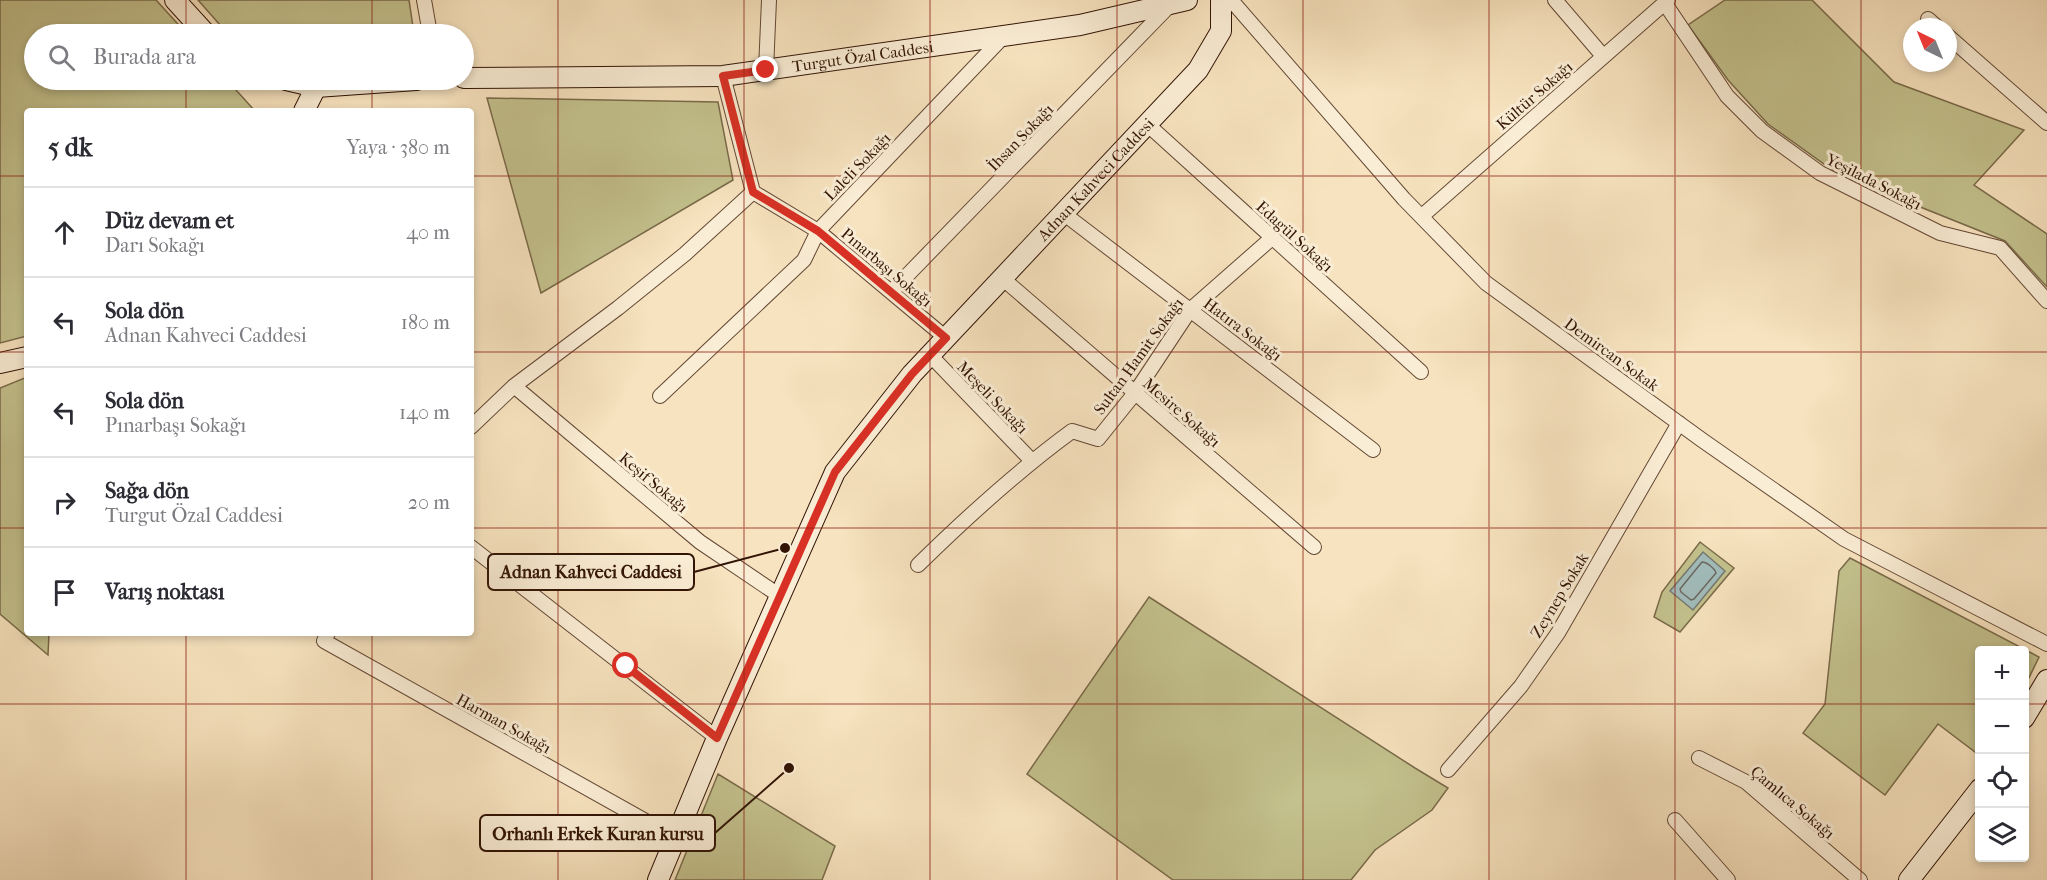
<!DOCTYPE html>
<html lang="tr">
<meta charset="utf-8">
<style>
:root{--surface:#fff;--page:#f7f7f7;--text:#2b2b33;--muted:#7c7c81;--line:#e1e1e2}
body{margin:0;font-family:"IM FELL French Canon",serif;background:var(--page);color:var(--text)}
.controls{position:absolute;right:18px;bottom:18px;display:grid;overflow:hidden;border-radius:6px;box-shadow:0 3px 9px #0003}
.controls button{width:54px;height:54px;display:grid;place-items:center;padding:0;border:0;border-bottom:2px solid var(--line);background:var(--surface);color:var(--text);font:30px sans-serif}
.compass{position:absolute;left:1903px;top:18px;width:54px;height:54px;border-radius:50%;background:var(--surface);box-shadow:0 3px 9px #0003;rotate:317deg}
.stop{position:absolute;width:18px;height:18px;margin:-14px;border:4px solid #d93025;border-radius:50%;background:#fff}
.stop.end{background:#d93025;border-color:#fff;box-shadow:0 2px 6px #0008}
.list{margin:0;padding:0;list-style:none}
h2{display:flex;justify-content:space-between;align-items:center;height:78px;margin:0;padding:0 24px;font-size:26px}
h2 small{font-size:20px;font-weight:400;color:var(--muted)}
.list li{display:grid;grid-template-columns:39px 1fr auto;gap:18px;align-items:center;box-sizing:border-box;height:90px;padding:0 24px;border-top:2px solid var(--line)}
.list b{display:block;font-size:22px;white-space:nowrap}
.list p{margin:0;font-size:20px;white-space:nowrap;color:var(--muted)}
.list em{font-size:20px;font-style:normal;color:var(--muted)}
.icon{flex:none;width:33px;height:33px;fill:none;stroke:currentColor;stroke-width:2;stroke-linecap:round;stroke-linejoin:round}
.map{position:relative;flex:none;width:2047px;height:880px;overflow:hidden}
.search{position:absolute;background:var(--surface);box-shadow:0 3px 9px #0003;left:24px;top:24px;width:450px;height:66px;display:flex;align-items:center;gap:15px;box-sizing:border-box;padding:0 21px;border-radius:33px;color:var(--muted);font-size:22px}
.panel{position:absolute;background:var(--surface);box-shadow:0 3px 9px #0003;left:24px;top:108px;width:450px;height:528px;border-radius:6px}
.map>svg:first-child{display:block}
</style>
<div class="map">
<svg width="2047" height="880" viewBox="0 0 2047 880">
<rect width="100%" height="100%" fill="#f7e3bf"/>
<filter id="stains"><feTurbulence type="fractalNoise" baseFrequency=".00333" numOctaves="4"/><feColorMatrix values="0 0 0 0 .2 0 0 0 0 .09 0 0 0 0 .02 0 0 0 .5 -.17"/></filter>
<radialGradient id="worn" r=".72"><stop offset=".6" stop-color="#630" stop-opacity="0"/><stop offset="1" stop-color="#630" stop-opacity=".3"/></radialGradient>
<path fill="#c3c18d" stroke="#7a6a49" stroke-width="1.5" d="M0,0H156L187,34H34V80H227L255,111H27V336L0,343Z
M198,0H409L414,34H228Z
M1725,0H1812L1894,82L2024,130L1974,185L2047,234V287L2005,241L1838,174L1768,124L1728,80L1688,25Z
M487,98L718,102L733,180L541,293Z
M27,377V633H49L48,655L0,614V388Z
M1700,542L1734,568L1680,632L1654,617L1662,592Z
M1850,558L2039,657L2025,686L2024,650H1980L1979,755L1938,724L1885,795L1803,733L1825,704L1839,571Z
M1149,597L1415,768L1448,788L1432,810L1375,850L1351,880H1173L1027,774Z
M718,774L835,846L822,880H675Z"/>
<path fill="#a1bcbb" stroke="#757972" stroke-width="1.5" d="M1703,552L1725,571L1693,610L1670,591Z"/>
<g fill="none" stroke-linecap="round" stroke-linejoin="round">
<path stroke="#6a6860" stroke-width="1.5" d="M1702,562C1707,562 1715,569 1716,573L1694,599L1691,600L1681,592L1680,589Z"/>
<defs>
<path id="street" d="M424,0L430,34
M1231,0L1404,199L1486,283L1702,440L1844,539L2047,644
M1555,0L1603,56
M1664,2L1727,96L1762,131L1820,173L1940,233L2000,248L2047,301
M1928,19L1937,27
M1948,36L2047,123
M766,70L769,0
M723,76L753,192L818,231L946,338
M1147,124L1421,372
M1063,213L1373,450
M1422,216L1668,0
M1002,278L1314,547
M891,292L1171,4
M930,355L1032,461
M514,386L700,542L780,596
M660,396L804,260L818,231L1004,36
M471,427L514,386L618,308L685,254L753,192
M471,547L717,738
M918,565C967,517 1016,472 1072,431L1098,439L1135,393L1190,310L1273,237
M328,633L324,641L676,838
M1699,758L1746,782L1860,880
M1448,770L1521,686L1558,633L1679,423
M1675,820L1728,880"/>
<g id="secondary">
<path d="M175,0L206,34"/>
<path id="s1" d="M464,78L723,76L1080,25L1187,0"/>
<path d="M286,80L316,87L416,80"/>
<path d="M304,111L316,87"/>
<path d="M0,363L27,357"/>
<path d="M2024,718L2047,680"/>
<path id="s2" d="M658,880L717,738L835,472L912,374L1198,70L1221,31V0"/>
<path d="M1909,880L1980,789"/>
</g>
</defs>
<use href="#street" stroke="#634834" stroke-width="16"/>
<use href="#secondary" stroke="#321405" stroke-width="22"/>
<use href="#street" stroke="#faedd5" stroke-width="14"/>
<use href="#secondary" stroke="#faedd5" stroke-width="20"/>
</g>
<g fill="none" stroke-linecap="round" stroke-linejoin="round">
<path stroke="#d93025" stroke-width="8" d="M626,666L717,738L835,472L912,374L946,338L818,231L753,192L723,76L766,70"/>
</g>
<path fill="none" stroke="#8f2418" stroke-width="1.5" stroke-opacity="0.55" d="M186,0V34M372,0V34M558,0V880M744,0V880M930,0V880M1117,0V880M1303,0V880M1489,0V880M1675,0V880M1861,0V880M186,80V111M372,80V111M0,176H27M471,176H2047M0,352H27M471,352H2047M0,528H27M471,528H2047M186,633V880M372,633V880M0,704H1980M2024,704H2047"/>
<g text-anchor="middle" stroke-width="6" stroke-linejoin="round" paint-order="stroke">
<g font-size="16" fill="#321405" stroke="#faedd5">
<text dy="6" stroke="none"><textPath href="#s1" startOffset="400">Turgut Özal Caddesi</textPath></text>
<text transform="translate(1534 95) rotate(-41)" y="6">Kültür Sokağı</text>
<text transform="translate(1020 137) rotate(-46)" y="6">İhsan Sokağı</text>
<text transform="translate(857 166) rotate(-46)" y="6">Laleli Sokağı</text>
<text dy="6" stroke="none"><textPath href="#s2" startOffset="837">Adnan Kahveci Caddesi</textPath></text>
<text transform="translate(1874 181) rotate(27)" y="6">Yeşilada Sokağı</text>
<text transform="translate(1295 236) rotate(42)" y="6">Edagül Sokağı</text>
<text transform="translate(887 267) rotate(40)" y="6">Pınarbaşı Sokağı</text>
<text transform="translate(1243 329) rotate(37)" y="6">Hatıra Sokağı</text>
<text transform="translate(1612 354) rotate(36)" y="6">Demircan Sokak</text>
<text transform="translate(1138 356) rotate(-54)" y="6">Sultan Hamit Sokağı</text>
<text transform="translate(993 397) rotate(46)" y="6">Meşeli Sokağı</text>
<text transform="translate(1182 412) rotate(41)" y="6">Mesire Sokağı</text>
<text transform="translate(654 482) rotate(40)" y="6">Keşif Sokağı</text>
<text transform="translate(1559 595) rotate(-59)" y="6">Zeynep Sokak</text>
<text transform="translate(504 723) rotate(29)" y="6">Harman Sokağı</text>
<text transform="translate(1793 802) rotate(40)" y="6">Çamlıca Sokağı</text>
</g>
</g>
<path fill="none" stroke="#321405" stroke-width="2" d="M785 548L694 572M789 768L715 833"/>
<g fill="#321405" stroke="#faedd5" stroke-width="2">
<circle cx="785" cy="548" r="6"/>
<circle cx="789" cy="768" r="6"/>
</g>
<g fill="#faedd5" stroke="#321405" stroke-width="2">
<rect x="488" y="554" width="206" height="36" rx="6"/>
<rect x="480" y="815" width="235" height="36" rx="6"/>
</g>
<g font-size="18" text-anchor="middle" font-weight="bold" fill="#321405">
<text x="591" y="578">Adnan Kahveci Caddesi</text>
<text x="598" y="840">Orhanlı Erkek Kuran kursu</text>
</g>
<rect width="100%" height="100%" filter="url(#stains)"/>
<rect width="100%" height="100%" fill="url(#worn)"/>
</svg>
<div class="controls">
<button>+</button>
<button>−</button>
<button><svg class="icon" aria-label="locate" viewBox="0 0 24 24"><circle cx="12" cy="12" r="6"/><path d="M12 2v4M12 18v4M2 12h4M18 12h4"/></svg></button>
<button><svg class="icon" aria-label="layers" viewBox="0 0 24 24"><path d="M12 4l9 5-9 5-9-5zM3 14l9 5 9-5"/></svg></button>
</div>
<svg class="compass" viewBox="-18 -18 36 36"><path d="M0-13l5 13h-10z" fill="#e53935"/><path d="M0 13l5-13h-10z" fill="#7c7c81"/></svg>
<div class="stop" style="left:626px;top:666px"></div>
<div class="stop end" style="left:766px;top:70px"></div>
<div class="search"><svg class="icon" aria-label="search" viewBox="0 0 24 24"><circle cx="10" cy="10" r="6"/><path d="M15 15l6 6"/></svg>Burada ara</div>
<section class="panel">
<h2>5 dk<small>Yaya · 380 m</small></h2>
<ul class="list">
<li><svg class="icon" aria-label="ahead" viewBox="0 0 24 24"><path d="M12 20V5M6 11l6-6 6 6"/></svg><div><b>Düz devam et</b><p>Darı Sokağı</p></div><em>40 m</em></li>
<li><svg class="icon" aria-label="left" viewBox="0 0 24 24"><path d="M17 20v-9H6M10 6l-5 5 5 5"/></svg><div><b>Sola dön</b><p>Adnan Kahveci Caddesi</p></div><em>180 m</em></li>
<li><svg class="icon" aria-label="left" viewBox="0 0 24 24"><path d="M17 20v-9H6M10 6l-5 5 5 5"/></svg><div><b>Sola dön</b><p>Pınarbaşı Sokağı</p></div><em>140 m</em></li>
<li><svg class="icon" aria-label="right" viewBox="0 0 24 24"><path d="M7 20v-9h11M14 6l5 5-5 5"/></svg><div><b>Sağa dön</b><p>Turgut Özal Caddesi</p></div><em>20 m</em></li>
<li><svg class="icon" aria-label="arrive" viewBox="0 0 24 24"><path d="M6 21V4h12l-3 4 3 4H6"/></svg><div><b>Varış noktası</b></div></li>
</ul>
</section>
</div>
